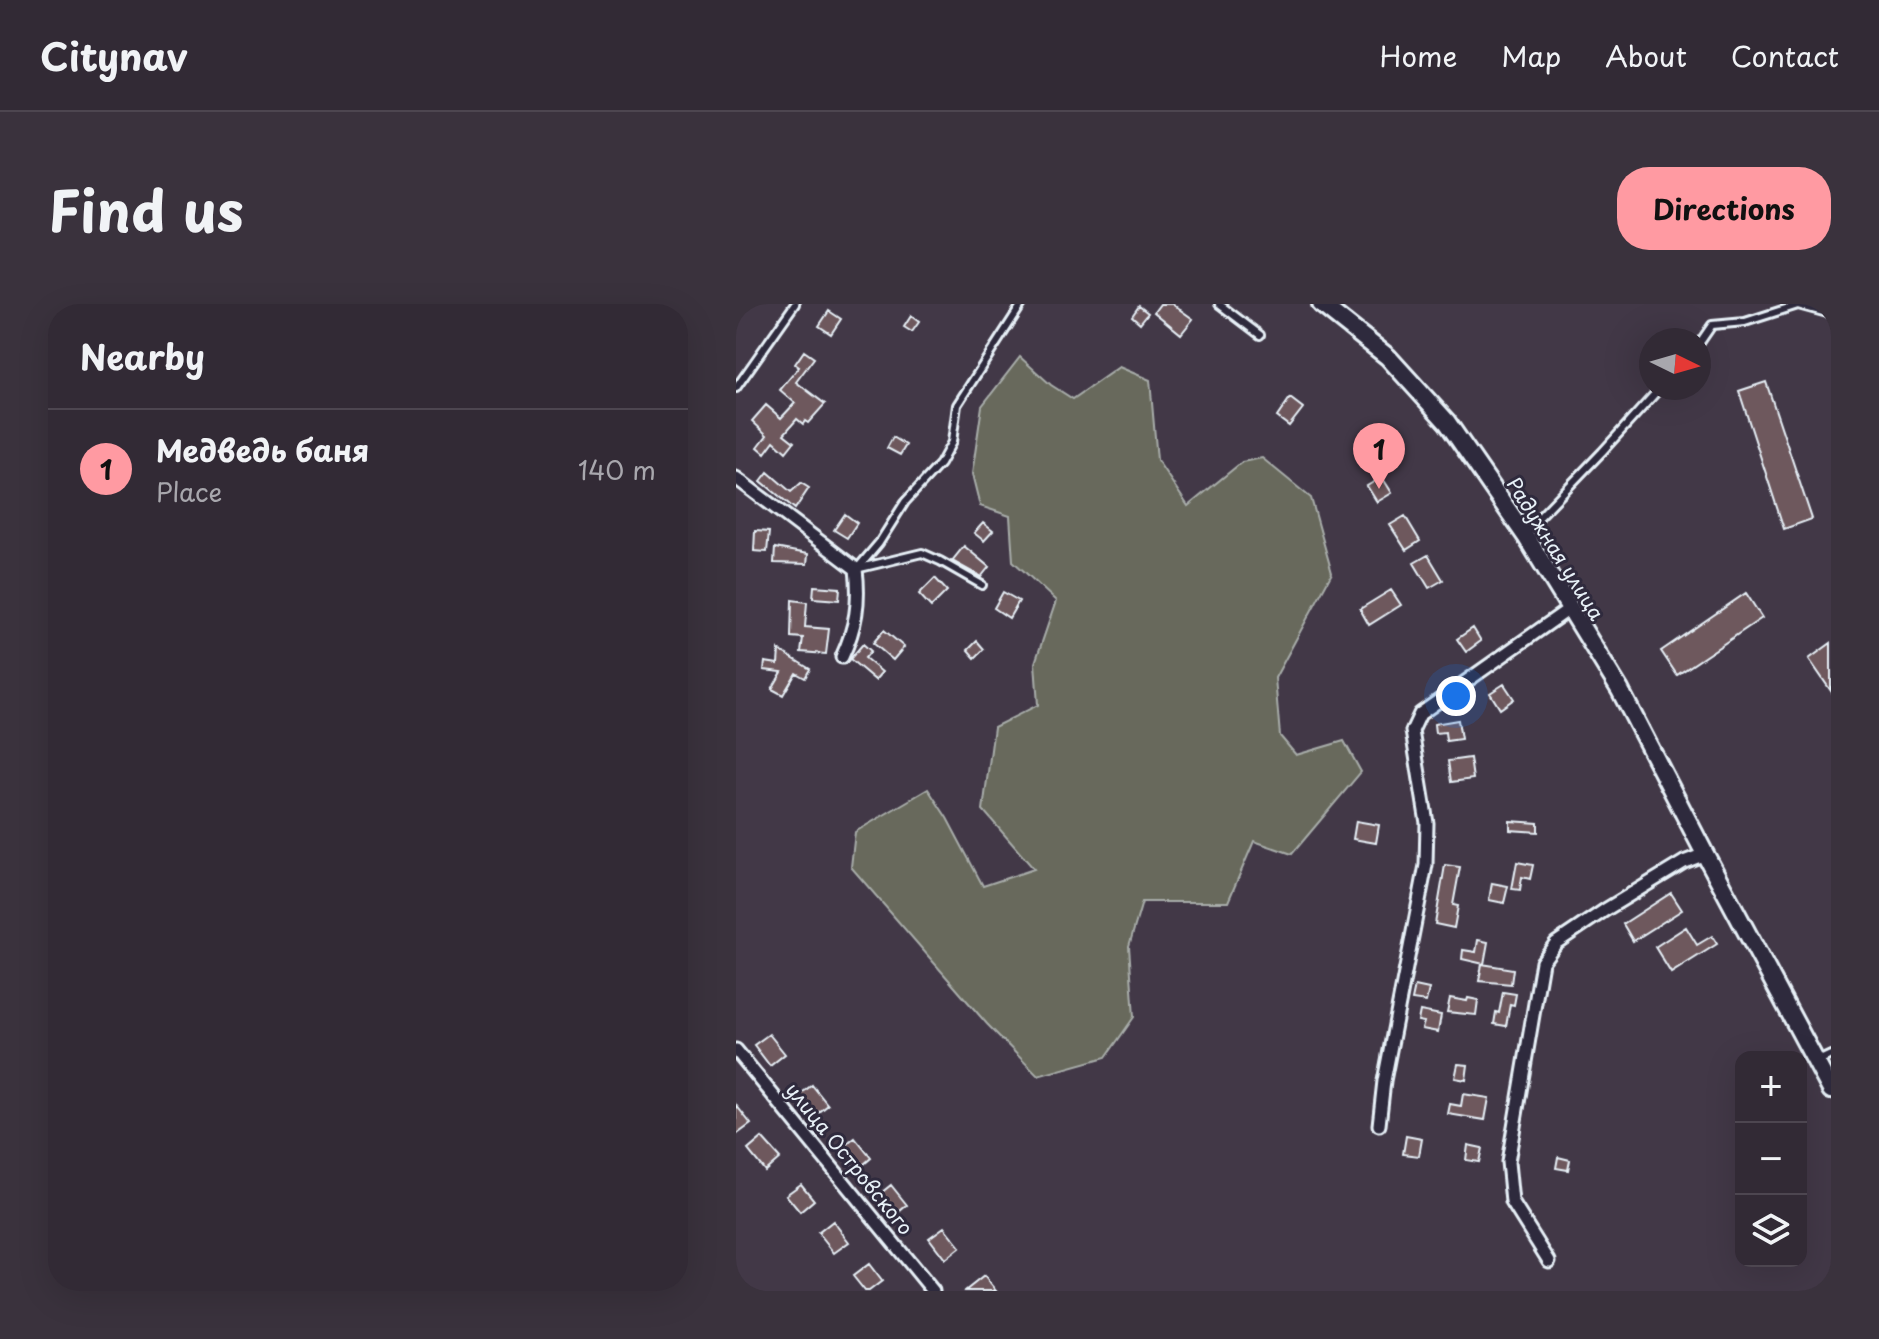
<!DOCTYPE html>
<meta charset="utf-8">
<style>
:root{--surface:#322a35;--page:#3a323d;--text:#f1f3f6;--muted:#a8a7ad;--line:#4d4650;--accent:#ff9aa2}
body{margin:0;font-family:"Playpen Sans",sans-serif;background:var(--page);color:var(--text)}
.controls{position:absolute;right:24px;bottom:24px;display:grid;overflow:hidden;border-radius:16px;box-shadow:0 8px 32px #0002}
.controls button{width:72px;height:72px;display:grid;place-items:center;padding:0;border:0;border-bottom:2px solid var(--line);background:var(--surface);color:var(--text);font:40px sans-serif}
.compass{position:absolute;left:903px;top:24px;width:72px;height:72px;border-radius:50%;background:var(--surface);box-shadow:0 8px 32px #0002;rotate:95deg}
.you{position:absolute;left:720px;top:392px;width:28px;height:28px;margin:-20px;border:6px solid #fff;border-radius:50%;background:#1a73e8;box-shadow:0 0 0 12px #1a73e833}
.badge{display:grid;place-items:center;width:52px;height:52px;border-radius:50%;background:var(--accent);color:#111;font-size:26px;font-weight:700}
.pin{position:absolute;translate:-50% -66px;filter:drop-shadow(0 2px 4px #0008)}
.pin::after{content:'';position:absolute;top:42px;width:28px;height:24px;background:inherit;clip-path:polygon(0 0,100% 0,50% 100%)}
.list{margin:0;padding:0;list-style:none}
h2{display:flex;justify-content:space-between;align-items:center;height:104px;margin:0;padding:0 32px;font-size:34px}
h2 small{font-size:26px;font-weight:400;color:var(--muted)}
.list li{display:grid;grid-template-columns:52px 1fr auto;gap:24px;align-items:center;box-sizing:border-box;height:120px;padding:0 32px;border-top:2px solid var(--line)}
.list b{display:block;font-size:30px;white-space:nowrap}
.list p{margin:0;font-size:26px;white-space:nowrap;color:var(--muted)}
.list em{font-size:26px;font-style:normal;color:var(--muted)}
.icon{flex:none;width:44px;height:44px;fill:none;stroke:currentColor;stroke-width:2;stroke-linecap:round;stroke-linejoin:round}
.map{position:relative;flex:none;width:1095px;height:987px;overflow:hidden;border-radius:32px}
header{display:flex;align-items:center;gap:48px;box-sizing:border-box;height:112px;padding:0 40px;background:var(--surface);border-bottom:2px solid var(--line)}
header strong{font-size:38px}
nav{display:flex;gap:44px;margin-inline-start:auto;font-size:28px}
.intro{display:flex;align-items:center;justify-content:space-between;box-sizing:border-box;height:192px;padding:0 48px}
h1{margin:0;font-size:56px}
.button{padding:20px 36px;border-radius:32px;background:var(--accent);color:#111;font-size:28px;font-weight:700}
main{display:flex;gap:48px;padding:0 48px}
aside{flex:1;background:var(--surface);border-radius:32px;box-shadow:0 8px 32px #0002}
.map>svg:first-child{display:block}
</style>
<header>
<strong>Citynav</strong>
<nav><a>Home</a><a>Map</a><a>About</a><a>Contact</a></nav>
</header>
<div class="intro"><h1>Find us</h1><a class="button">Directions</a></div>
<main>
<aside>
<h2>Nearby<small></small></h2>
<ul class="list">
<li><span class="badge">1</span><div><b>Медведь баня</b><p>Place</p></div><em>140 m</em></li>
</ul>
</aside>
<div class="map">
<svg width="1095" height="987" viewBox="0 0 1095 987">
<rect width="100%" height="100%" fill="#423847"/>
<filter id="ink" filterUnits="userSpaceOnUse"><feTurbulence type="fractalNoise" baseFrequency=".0125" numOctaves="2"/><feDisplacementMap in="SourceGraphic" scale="16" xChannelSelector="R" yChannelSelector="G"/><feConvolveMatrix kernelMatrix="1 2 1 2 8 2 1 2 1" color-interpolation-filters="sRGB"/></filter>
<g filter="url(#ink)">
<path fill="#68695b" stroke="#a8adaa" stroke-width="2" d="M284,53L315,81L337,95L383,63L414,76L421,156L452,202L506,158L526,154L575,194L596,269L539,374L544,432L560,451L608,437L625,468L556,550L518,537L492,598H406L393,642L398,713L370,753L302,772L251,720L115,563L119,528L192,485L211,514L247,582L298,565L247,506L258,423L302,401L299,359L320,297L277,257L274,212L244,202L236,170L246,102Z"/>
<path fill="#6e585d" stroke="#e8f1f8" stroke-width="2" d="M424,0H436L457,15L445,30L418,8Z
M403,2L412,9L404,19L396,12Z
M93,7L105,15L95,30L83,22Z
M175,12L183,18L176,28L168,23Z
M68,47L78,54L60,78L89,100L72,119L69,117L67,120L61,115L48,130L58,138L50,148L38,137L29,149L22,143L31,131L16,117L30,101L45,114L59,99L44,86L63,63L59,60Z
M1030,78L1076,215L1048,225L1003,87Z
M554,94L567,104L553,122L541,113Z
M157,133L170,141L164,151L151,144Z
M32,168L55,188L65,179L73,184L59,205L25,177Z
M646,173L656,189L641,198L631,182Z
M109,210L121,219L111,234L98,226Z
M669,212L684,237L670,246L654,221Z
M247,219L257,227L248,237L238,229Z
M19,227L33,228L31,248L18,247Z
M228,242L253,263L245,273L216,257Z
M39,244L72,250L71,260L38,259Z
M692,251L707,276L693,284L678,259Z
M199,274L211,287L195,303L183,290Z
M78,282L104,284L103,296L77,294Z
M655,286L665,301L633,321L624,305Z
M267,288L283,297L273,314L258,304Z
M1010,289L1026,314L941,371L925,347Z
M56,296L71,298L69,323L93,325L90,350L65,348L67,334L55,333Z
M737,324L745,337L730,348L721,335Z
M148,326L168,343L157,356L137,339Z
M241,337L248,345L239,354L232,346Z
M1095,339V387L1073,355Z
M127,340L135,347L129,354L146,368L139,376L114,355Z
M43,346L74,365L69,374L60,369L47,391L36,385L46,368L28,366L29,358L42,360Z
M768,380L778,395L764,405L754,389Z
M722,416L725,435L710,437L709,428L699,429L698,420Z
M734,454L737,475L715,478L712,457Z
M620,517L643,521L640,539L617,535Z
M774,517L802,519V528L774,526Z
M781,558L797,561L794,575L786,573L784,586L776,585Z
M709,561L724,563L717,601L722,602L718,624L699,620Z
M756,579L772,582L768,599L753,596Z
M935,589L946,606L897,637L887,620Z
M950,623L961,641L976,632L981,640L935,669L919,643Z
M742,636L752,638L748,660L726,655L727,646L740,648Z
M746,660L777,665L775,680L743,677Z
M679,682L693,685L690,698L676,696Z
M767,688L780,690L778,701L774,700L770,722L758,720L760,708L763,709Z
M714,694L731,697L732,694L742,696L740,711L711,708Z
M684,707L705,711L702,728L686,725L688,718L682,717Z
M33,730L49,750L34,762L18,741Z
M722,760L732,761L730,776L719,774Z
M76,781L92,801L77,813L61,793Z
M727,790L753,794L749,816L712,810L714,800L725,802Z
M0,801L15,820L0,831Z
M670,832L686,835L683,852L667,850Z
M26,834L44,854L29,867L12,846Z
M119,834L135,854L121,866L104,846Z
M732,841L746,844L743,858L730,856Z
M822,853L834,856L832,866L820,864Z
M65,880L78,896L64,908L50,891Z
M155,881L171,901L157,913L140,893Z
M97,917L113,938L98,949L82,929Z
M208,923L224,943L209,955L193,934Z
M133,960L146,977L133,987H129L117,972Z
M248,972L260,987H229Z"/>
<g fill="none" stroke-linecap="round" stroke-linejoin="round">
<defs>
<path id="lane" d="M483,0L524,31
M963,40L976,21L1009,18L1062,1L1095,10
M0,84L59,0
M790,227L866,148L924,84
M120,265L186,249L204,257L246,281
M121,265L143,239L169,198L204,160L216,138L221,101L286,0
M1080,758L1095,751"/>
<path id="street" d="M0,174L120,265C124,298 120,323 106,353
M0,746L197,987
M643,821L648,777L690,561L691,519L676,427L684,410L833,305
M813,957L776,898L772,858L806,658L820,639L869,606L948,558L969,550"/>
<path id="secondary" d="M585,0L652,53L711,118L791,234L884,386L969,550L1095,786"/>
</defs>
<use href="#lane" stroke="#e8f1f8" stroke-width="12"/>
<use href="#street" stroke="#e8f1f8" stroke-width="17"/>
<use href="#secondary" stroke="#e8f1f8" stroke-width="22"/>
<use href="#lane" stroke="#2f2a3d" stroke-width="6"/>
<use href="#street" stroke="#2f2a3d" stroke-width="11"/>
<use href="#secondary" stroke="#2f2a3d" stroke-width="16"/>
</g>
</g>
<g text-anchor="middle" stroke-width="6" stroke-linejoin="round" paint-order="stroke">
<g font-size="20" fill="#e8f1f8" stroke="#2f2a3d">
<text transform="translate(819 245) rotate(58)" y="7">Радужная улица</text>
<text transform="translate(113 855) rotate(51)" y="7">улица Островского</text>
</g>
</g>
</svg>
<div class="controls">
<button>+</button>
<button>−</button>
<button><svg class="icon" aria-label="layers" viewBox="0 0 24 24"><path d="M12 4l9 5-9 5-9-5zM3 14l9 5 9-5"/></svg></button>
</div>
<svg class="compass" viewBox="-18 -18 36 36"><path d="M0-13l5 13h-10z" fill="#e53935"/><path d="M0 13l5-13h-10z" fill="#a8a7ad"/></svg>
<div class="you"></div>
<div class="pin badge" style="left:643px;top:185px">1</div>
</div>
</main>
